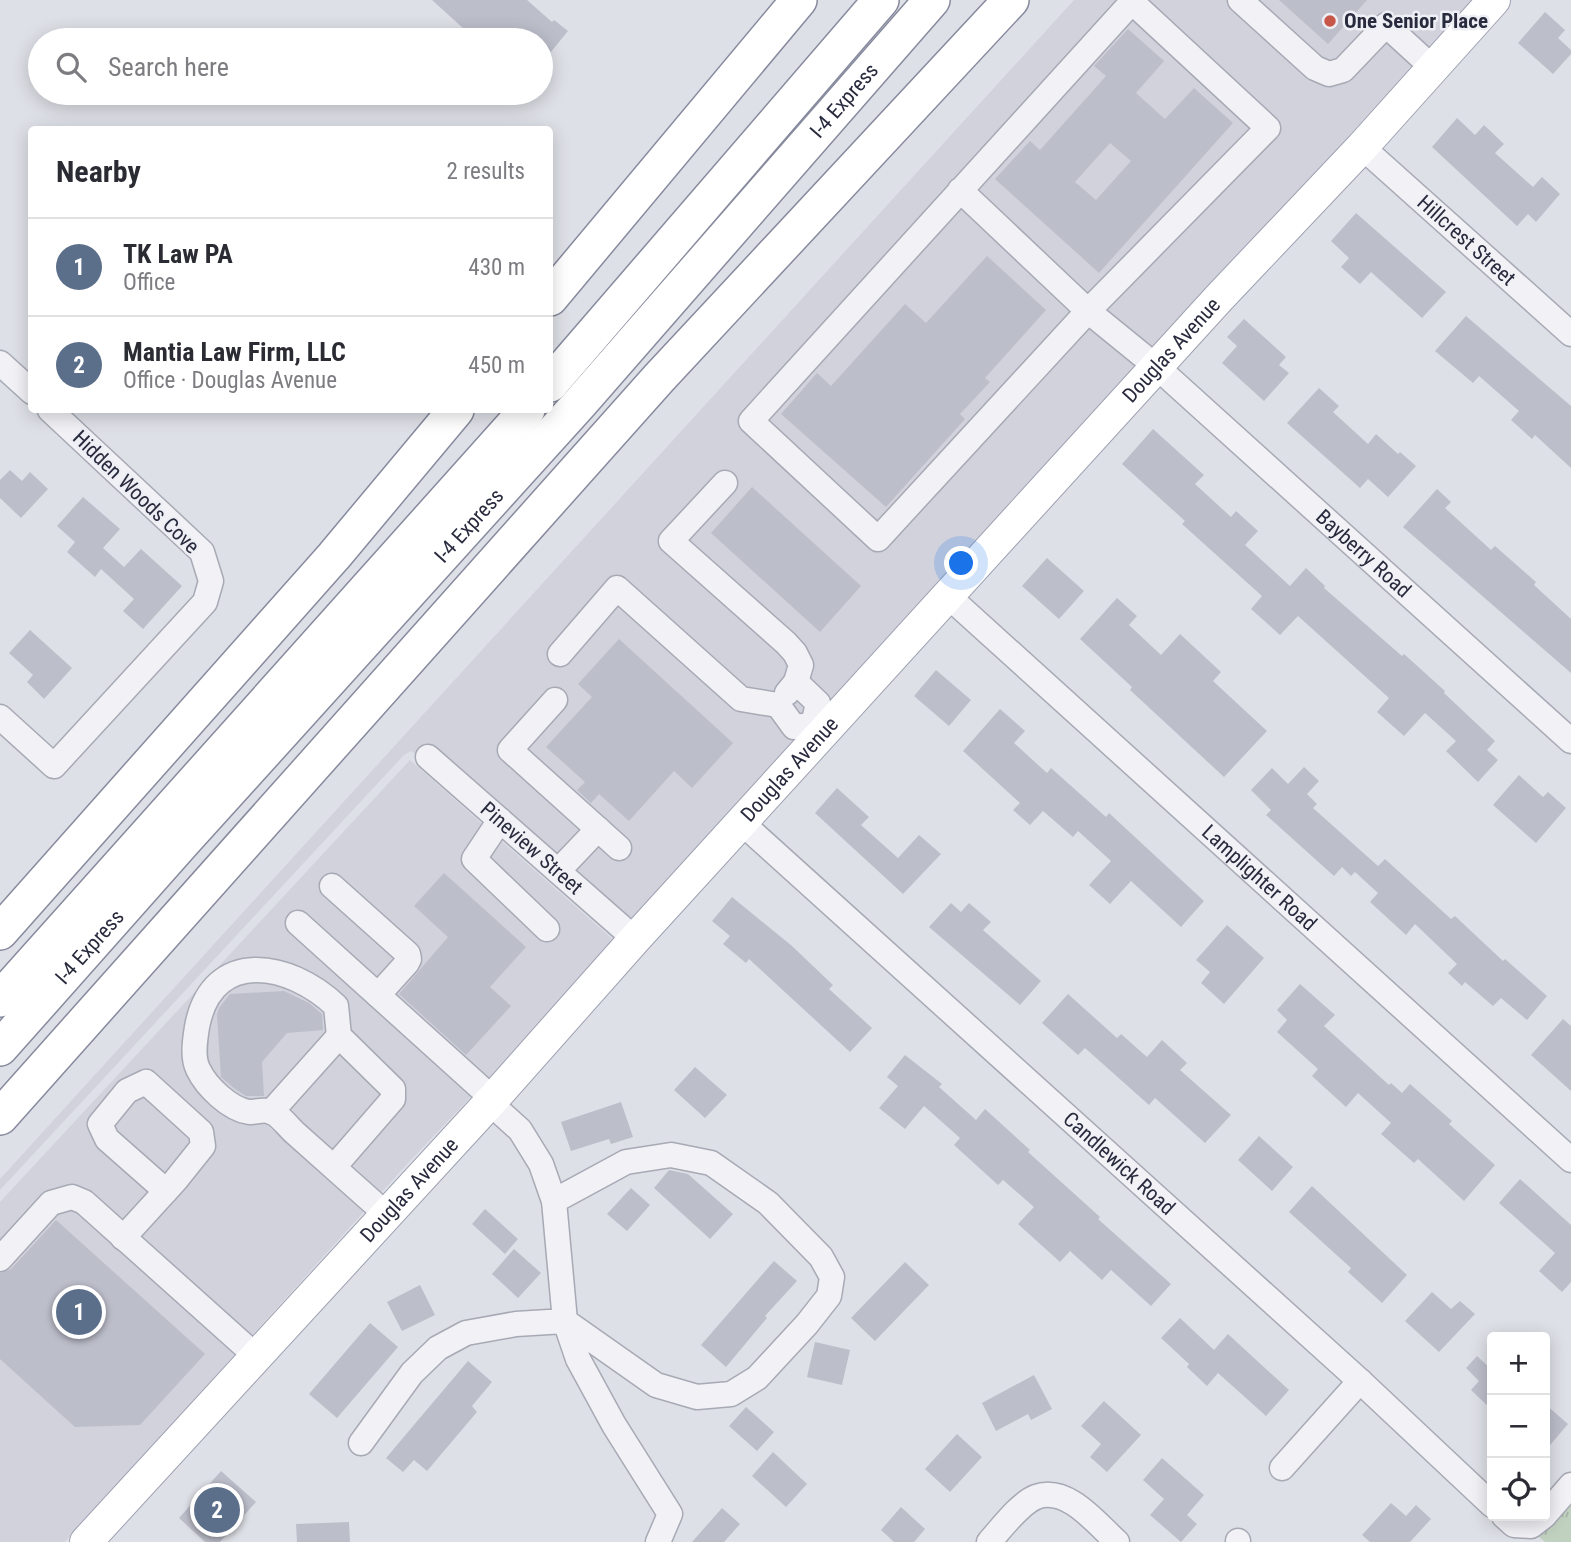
<!DOCTYPE html>
<meta charset="utf-8">
<style>
:root{--surface:#fff;--page:#f2f2f3;--text:#2b2b33;--muted:#7c7c81;--line:#e1e1e2;--accent:#1a73e8}
body{margin:0;font-family:"Roboto Condensed",sans-serif;background:var(--page);color:var(--text)}
.controls{position:absolute;right:21px;bottom:21px;display:grid;overflow:hidden;border-radius:7px;box-shadow:0 4px 18px #0003}
.controls button{width:63px;height:63px;display:grid;place-items:center;padding:0;border:0;border-bottom:2px solid var(--line);background:var(--surface);color:var(--text);font:35px sans-serif}
.you{position:absolute;left:962px;top:564px;width:24px;height:24px;margin:-18px;border:5px solid #fff;border-radius:50%;background:#1a73e8;box-shadow:0 0 0 10px #1a73e833}
.badge{display:grid;place-items:center;width:46px;height:46px;border-radius:50%;background:var(--accent);color:#fff;font-size:23px;font-weight:700}
.pin{position:absolute;translate:-50% -50%;border:4px solid #fff;box-shadow:0 2px 7px #0006}
.list{margin:0;padding:0;list-style:none}
h2{display:flex;justify-content:space-between;align-items:center;height:91px;margin:0;padding:0 28px;font-size:30px}
h2 small{font-size:23px;font-weight:400;color:var(--muted)}
.list li{display:grid;grid-template-columns:46px 1fr auto;gap:21px;align-items:center;box-sizing:border-box;height:98px;padding:0 28px;border-top:2px solid var(--line)}
.list b{display:block;font-size:26px;white-space:nowrap}
.list p{margin:0;font-size:23px;white-space:nowrap;color:var(--muted)}
.list em{font-size:23px;font-style:normal;color:var(--muted)}
.icon{flex:none;width:38px;height:38px;fill:none;stroke:currentColor;stroke-width:2;stroke-linecap:round;stroke-linejoin:round}
.map{position:relative;flex:none;width:1571px;height:1542px;overflow:hidden}
.search{position:absolute;background:var(--surface);box-shadow:0 4px 18px #0003;left:28px;top:28px;width:525px;height:77px;display:flex;align-items:center;gap:18px;box-sizing:border-box;padding:0 24px;border-radius:38px;color:var(--muted);font-size:26px}
.panel{position:absolute;background:var(--surface);box-shadow:0 4px 18px #0003;left:28px;top:126px;width:525px;height:287px;border-radius:7px}
.map>svg:first-child{display:block}
</style>
<div class="map">
<svg width="1571" height="1542" viewBox="0 0 1571 1542">
<defs>
<pattern id="grass-tufts" width="24" height="20" patternUnits="userSpaceOnUse" patternTransform="scale(1.75)"><rect width="24" height="20" fill="#c0d1c0"/><path d="M3 7l-1-3M5 7V3M7 7l1-3M15 17l-1-3M17 17v-4M19 17l1-3" fill="none" stroke="#a5b4a6"/></pattern>
</defs>
<rect width="100%" height="100%" fill="#dee0e7"/>
<path fill="#d1d2dc" d="M1074,0H1480L635,926L427,743L417,755L411,751L404,755L0,1190V1179Z
M410,760L617,943L409,1162L65,1542H0V1202Z"/>
<path fill="url(#grass-tufts)" d="M1571,1500V1542H1545L1538,1536Z"/>
<path fill="#bcbeca" fill-rule="evenodd" d="M432,0H527L552,22L554,20L568,31L541,64V40H476Z
M1279,0H1367L1328,44Z
M1545,12L1565,30L1558,38L1571,50V54L1553,74L1518,43Z
M1128,29L1164,61L1136,93L1165,119L1194,88L1233,123L1099,273L995,179L1030,141L1040,150L1106,76L1094,66ZM1110,143L1131,161L1096,200L1075,182Z
M1457,118L1475,135L1484,125L1504,144L1495,153L1533,187L1542,177L1560,194L1536,222L1528,214L1517,226L1432,147Z
M1356,213L1446,292L1422,318L1371,272L1360,284L1341,267L1349,258L1331,241Z
M987,256L1046,310L985,378L990,382L960,414L965,419L886,507L781,414L817,373L831,386L905,304L926,323Z
M1466,316L1571,406V468L1535,435L1532,439L1511,420L1519,411L1479,376L1473,383L1435,351Z
M1244,319L1286,357L1279,365L1289,373L1264,401L1222,363L1237,346L1227,337Z
M1319,388L1339,406L1333,412L1368,444L1376,434L1398,454L1400,452L1416,466L1388,497L1368,479L1360,488L1287,423Z
M1153,429L1204,475L1195,484L1231,517L1236,511L1258,531L1245,545L1290,586L1306,568L1325,586L1324,588L1402,656L1404,654L1445,691L1444,693L1495,741L1487,750L1498,760L1478,782L1446,751L1456,741L1425,713L1404,736L1377,712L1389,698L1298,616L1280,635L1251,609L1262,596L1182,524L1185,521L1122,464Z
M10,470L22,481L30,472L48,489L21,518L0,498V480Z
M752,487L861,586L820,632L711,533Z
M1437,489L1451,502L1445,508L1491,550L1495,546L1536,582L1534,585L1571,619V673L1403,527Z
M83,497L120,529L103,548L124,567L141,549L182,586L143,629L123,611L134,599L101,569L95,577L67,552L75,542L57,526Z
M1047,558L1084,591L1059,619L1022,586Z
M1117,598L1137,616L1129,625L1161,655L1180,634L1221,672L1213,681L1267,731L1224,777L1130,690L1132,687L1080,639Z
M30,630L72,668L44,699L27,682L33,675L9,653Z
M619,639L733,743L692,788L674,771L629,821L599,794L591,803L577,790L585,782L546,747L592,697L578,684Z
M936,670L971,700L949,726L914,696Z
M1000,709L1025,731L1014,743L1047,773L1051,768L1106,817L1109,813L1204,901L1181,927L1131,881L1110,904L1089,885L1111,861L1078,831L1073,837L1043,811L1030,825L1013,810L1020,803L963,751Z
M1304,767L1319,781L1307,794L1317,804L1313,808L1378,866L1385,859L1451,919L1455,916L1503,961L1505,959L1547,996L1527,1020L1501,998L1493,1006L1465,982L1462,986L1448,973L1457,964L1415,924L1406,935L1370,902L1378,893L1355,872L1351,876L1342,867L1334,876L1266,815L1271,810L1251,790L1272,768L1288,784Z
M1519,775L1543,797L1548,792L1566,808L1536,843L1493,805Z
M837,788L869,817L861,825L898,858L919,835L941,854L903,894L815,813Z
M444,873L526,947L490,987L511,1006L466,1055L399,994L448,937L414,906Z
M732,897L792,946L833,985L829,989L872,1028L850,1052L749,959L746,963L723,944L730,936L712,921Z
M951,903L961,912L969,903L991,922L983,930L1041,981L1020,1005L929,927Z
M1227,925L1264,958L1224,1004L1201,983L1210,972L1196,960Z
M1300,984L1335,1015L1324,1026L1389,1085L1391,1083L1402,1093L1410,1084L1452,1121L1449,1124L1495,1165L1464,1201L1418,1159L1414,1163L1381,1134L1391,1123L1358,1093L1346,1107L1312,1076L1318,1069L1277,1032L1287,1020L1277,1010Z
M284,991L309,1003L322,1014L323,1030L287,1033L262,1062L264,1096H246L235,1089L221,1077L217,1015L219,1008L230,994Z
M1068,994L1117,1038L1121,1034L1147,1057L1162,1040L1187,1063L1180,1070L1231,1115L1205,1143L1155,1098L1149,1105L1085,1048L1078,1055L1042,1023Z
M1563,1019L1571,1026V1091L1531,1055Z
M905,1055L942,1084L939,1087L976,1120L985,1109L1030,1150L1028,1152L1100,1217L1098,1219L1171,1284L1151,1306L1111,1270L1102,1280L1070,1251L1060,1262L1018,1224L1034,1207L1003,1180L998,1185L954,1145L960,1138L924,1106L905,1129L879,1108L898,1086L887,1077Z
M695,1067L727,1095L705,1118L674,1090Z
M621,1102L633,1137L611,1144L609,1139L571,1151L561,1122Z
M1259,1136L1293,1167L1272,1191L1238,1160Z
M669,1170L688,1174L733,1214L710,1239L654,1188Z
M1520,1179L1571,1225V1282L1562,1292L1539,1271L1555,1253L1499,1203Z
M1312,1186L1407,1275L1382,1303L1348,1272L1351,1268L1289,1212Z
M631,1188L650,1205L627,1231L607,1214Z
M485,1209L518,1239L505,1254L472,1224Z
M56,1220L205,1354L140,1425L75,1427L0,1359V1273L11,1269Z
M514,1249L541,1273L518,1298L492,1274Z
M774,1261L797,1281L765,1316L767,1318L726,1367L701,1345Z
M905,1262L929,1285L875,1341L851,1318Z
M420,1285L435,1315L402,1331L387,1302Z
M1432,1292L1451,1309L1460,1301L1475,1314L1439,1352L1405,1321Z
M1180,1318L1214,1350L1228,1334L1289,1390L1266,1416L1218,1373L1207,1386L1187,1367L1189,1364L1161,1338Z
M370,1323L398,1347L337,1418L309,1394Z
M815,1342L850,1350L842,1385L807,1377Z
M1477,1356L1491,1369L1492,1367V1410L1471,1390L1479,1381L1466,1368Z
M468,1361L492,1382L472,1406L477,1412L427,1471L414,1460L403,1472L386,1458Z
M1034,1375L1052,1409L1031,1420L1028,1414L996,1431L982,1403Z
M1104,1401L1141,1435L1107,1472L1090,1457L1101,1444L1081,1426Z
M1545,1404L1568,1424L1545,1451Z
M746,1407L774,1432L757,1451L729,1426Z
M957,1434L982,1457L950,1492L925,1469Z
M773,1452L807,1484L786,1507L752,1476Z
M1162,1458L1204,1495L1187,1515L1197,1524L1181,1542L1150,1515L1164,1499L1143,1480Z
M221,1471L256,1502L220,1542H205L179,1518Z
M1391,1503L1406,1516L1416,1505L1431,1519L1410,1542H1370L1362,1535Z
M901,1507L925,1529L914,1542H894L881,1530Z
M722,1508L740,1524L724,1542H692Z
M349,1522L350,1542H297L296,1524Z"/>
<g fill="none" stroke-linecap="round" stroke-linejoin="round">
<defs>
<g id="minor">
<path d="M1240,0L1315,68L1329,74L1343,70L1386,25L1433,68"/>
<path id="s1" d="M1362,147L1571,334"/>
<path id="s2" d="M960,190L1088,311L1268,128L1132,2L751,421L878,539L1088,311L1158,368L1571,741"/>
<path d="M0,363L32,392"/>
<path d="M725,483L671,541L786,643L795,653L801,665L796,682"/>
<path id="s3" d="M948,596L1571,1160"/>
<path d="M560,654L617,588L741,699L778,705L794,727L813,725L823,734"/>
<path d="M787,693L796,682L818,703L813,725"/>
<path d="M555,700L510,750L619,848"/>
<path d="M0,717L54,766L205,602L211,581L202,552L50,410"/>
<path id="s4" d="M428,757L635,939"/>
<path d="M500,820L474,859L547,929"/>
<path id="s5" d="M742,823L1360,1381L1492,1505"/>
<path d="M558,871L598,829"/>
<path d="M332,886L408,954L409,959L407,963L378,995"/>
<path d="M298,923L493,1099"/>
<path d="M489,1102L520,1130L541,1164L554,1201"/>
<path d="M271,1112L339,1036"/>
<path d="M334,1167L393,1099V1089L339,1036L336,1006C290,962 212,947 197,1027C195,1040 192,1057 198,1069C206,1086 229,1109 249,1112C256,1112 265,1109 271,1112C279,1114 288,1127 295,1133C325,1160 356,1187 386,1214"/>
<path d="M123,1238L175,1181L203,1146L201,1132L146,1082L127,1091L100,1124L107,1139L166,1191"/>
<path d="M0,1259L51,1203L72,1197L84,1202L256,1356"/>
<path d="M361,1443L412,1373L438,1348L466,1333L516,1324L565,1321L656,1385L697,1397L731,1394L757,1378L807,1324L829,1296L832,1277L821,1257L768,1203L711,1163L671,1155L626,1162L554,1201L565,1321L578,1359L614,1425L670,1514L658,1542"/>
<path d="M1282,1468L1360,1381"/>
<path d="M1545,1515L1571,1485"/>
<path d="M1504,1516L1514,1525L1531,1526L1544,1516"/>
<path d="M989,1542C1000,1530 1020,1503 1036,1497C1067,1485 1097,1524 1117,1542"/>
<path d="M1238,1542V1541"/>
</g>
<g id="major">
<path id="s6" d="M86,1542L493,1099L635,939L1219,298L1362,147L1494,0"/>
</g>
<g id="highway">
<path d="M550,298L799,0"/>
<path d="M550,384L881,0"/>
<path d="M0,932L334,556L456,410"/>
<path d="M0,999L527,410"/>
<path id="s7" d="M0,1048L182,843L581,402L932,0"/>
<path d="M0,1117L659,378L1011,0"/>
</g>
</defs>
<use href="#minor" stroke="#a7a9b4" stroke-width="27"/>
<use href="#major" stroke="#9ea1b2" stroke-width="34"/>
<use href="#highway" stroke="#878a9d" stroke-width="38"/>
<use href="#minor" stroke="#f1f1f6" stroke-width="24"/>
<use href="#major" stroke="#fff" stroke-width="32"/>
<use href="#highway" stroke="#fff" stroke-width="35"/>
</g>
<circle fill="#c75749" stroke="#eeeff5" stroke-width="2.5" cx="1330" cy="21" r="7"/>
<g text-anchor="middle" stroke-width="5" stroke-linejoin="round" paint-order="stroke">
<g font-size="21" font-weight="bold" fill="#282a3d" stroke="#eeeff5" text-anchor="start">
<text x="1344" y="28">One Senior Place</text>
</g>
<g font-size="21" fill="#282a3d" stroke="#eeeff5">
<text dy="7" stroke="none"><textPath href="#s7" startOffset="1269">I-4 Express</textPath></text>
<text dy="7" stroke="none"><textPath href="#s1" startOffset="140">Hillcrest Street</textPath></text>
<text dy="7" stroke="none"><textPath href="#s6" startOffset="1612">Douglas Avenue</textPath></text>
<text transform="translate(136 492) rotate(44)" y="7">Hidden Woods Cove</text>
<text dy="7" stroke="none"><textPath href="#s7" startOffset="702">I-4 Express</textPath></text>
<text dy="7" stroke="none"><textPath href="#s2" startOffset="2035">Bayberry Road</textPath></text>
<text dy="7" stroke="none"><textPath href="#s6" startOffset="1045">Douglas Avenue</textPath></text>
<text dy="7" stroke="none"><textPath href="#s4" startOffset="138">Pineview Street</textPath></text>
<text dy="7" stroke="none"><textPath href="#s3" startOffset="420">Lamplighter Road</textPath></text>
<text dy="7" stroke="none"><textPath href="#s7" startOffset="135">I-4 Express</textPath></text>
<text dy="7" stroke="none"><textPath href="#s5" startOffset="508">Candlewick Road</textPath></text>
<text dy="7" stroke="none"><textPath href="#s6" startOffset="478">Douglas Avenue</textPath></text>
</g>
</g>
</svg>
<div class="controls">
<button>+</button>
<button>−</button>
<button><svg class="icon" aria-label="locate" viewBox="0 0 24 24"><circle cx="12" cy="12" r="6"/><path d="M12 2v4M12 18v4M2 12h4M18 12h4"/></svg></button>
</div>
<div class="you"></div>
<div class="pin badge" style="left:79px;top:1312px;background:#5c6f8a">1</div>
<div class="pin badge" style="left:217px;top:1510px;background:#5c6f8a">2</div>
<div class="search"><svg class="icon" aria-label="search" viewBox="0 0 24 24"><circle cx="10" cy="10" r="6"/><path d="M15 15l6 6"/></svg>Search here</div>
<section class="panel">
<h2>Nearby<small>2 results</small></h2>
<ul class="list">
<li><span class="badge" style="background:#5c6f8a">1</span><div><b>TK Law PA</b><p>Office</p></div><em>430 m</em></li>
<li><span class="badge" style="background:#5c6f8a">2</span><div><b>Mantia Law Firm, LLC</b><p>Office · Douglas Avenue</p></div><em>450 m</em></li>
</ul>
</section>
</div>
